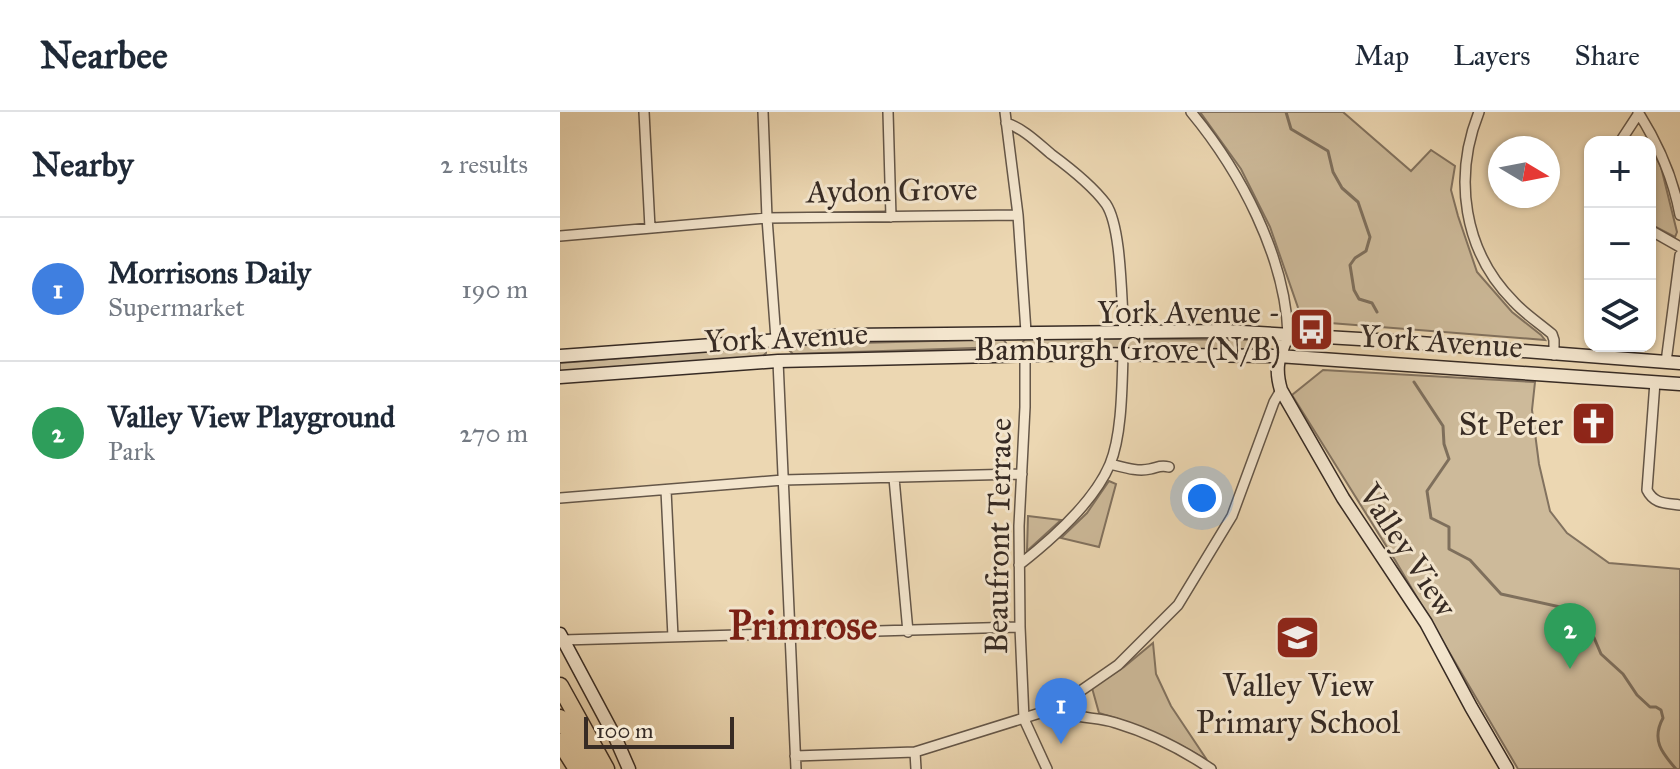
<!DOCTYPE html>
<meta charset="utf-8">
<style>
:root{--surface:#fff;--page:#f6f6f7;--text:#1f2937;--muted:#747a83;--line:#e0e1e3;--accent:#2563eb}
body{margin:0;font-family:"IM FELL Great Primer",serif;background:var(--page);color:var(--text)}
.controls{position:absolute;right:24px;top:24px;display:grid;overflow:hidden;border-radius:16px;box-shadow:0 2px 6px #0004}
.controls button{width:72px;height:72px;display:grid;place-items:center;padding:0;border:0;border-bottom:2px solid var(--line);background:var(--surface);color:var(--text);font:40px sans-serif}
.compass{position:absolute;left:928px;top:24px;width:72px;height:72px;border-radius:50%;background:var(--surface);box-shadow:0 2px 6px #0004;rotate:100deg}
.scale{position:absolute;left:24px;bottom:20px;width:150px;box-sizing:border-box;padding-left:8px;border:4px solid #372b24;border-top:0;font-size:22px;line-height:28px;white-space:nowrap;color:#372b24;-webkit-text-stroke:6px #f3e5cd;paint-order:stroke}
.you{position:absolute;left:642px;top:386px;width:28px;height:28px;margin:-20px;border:6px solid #fff;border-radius:50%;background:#1a73e8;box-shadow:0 0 0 12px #1a73e833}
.badge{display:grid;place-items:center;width:52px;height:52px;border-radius:50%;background:var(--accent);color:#fff;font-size:26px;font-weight:700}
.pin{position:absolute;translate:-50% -66px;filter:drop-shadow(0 2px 4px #0008)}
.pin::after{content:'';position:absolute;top:42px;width:28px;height:24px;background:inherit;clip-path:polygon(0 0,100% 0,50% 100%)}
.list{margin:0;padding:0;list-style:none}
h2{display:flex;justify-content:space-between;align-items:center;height:104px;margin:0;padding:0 32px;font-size:34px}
h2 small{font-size:26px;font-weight:400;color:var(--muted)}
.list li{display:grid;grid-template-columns:52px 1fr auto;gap:24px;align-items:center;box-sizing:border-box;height:144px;padding:0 32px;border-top:2px solid var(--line)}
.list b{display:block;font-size:30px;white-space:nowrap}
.list p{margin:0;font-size:26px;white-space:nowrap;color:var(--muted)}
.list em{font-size:26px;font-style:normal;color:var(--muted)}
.icon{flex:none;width:44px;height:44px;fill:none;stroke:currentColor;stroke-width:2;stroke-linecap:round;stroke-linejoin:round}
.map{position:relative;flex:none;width:1120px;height:657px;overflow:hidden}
header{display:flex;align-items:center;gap:48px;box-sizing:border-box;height:112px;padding:0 40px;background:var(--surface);border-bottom:2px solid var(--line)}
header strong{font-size:38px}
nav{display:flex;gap:44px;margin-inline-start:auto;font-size:28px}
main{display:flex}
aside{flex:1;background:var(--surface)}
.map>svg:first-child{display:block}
</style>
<header>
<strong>Nearbee</strong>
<nav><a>Map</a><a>Layers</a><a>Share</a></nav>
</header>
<main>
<aside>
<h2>Nearby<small>2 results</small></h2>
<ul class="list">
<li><span class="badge" style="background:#3f7fe0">1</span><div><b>Morrisons Daily</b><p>Supermarket</p></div><em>190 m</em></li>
<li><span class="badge" style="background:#2e9e5b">2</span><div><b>Valley View Playground</b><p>Park</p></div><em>270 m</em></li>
</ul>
</aside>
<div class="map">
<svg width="1120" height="657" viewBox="0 0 1120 657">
<rect width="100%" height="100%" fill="#ecd7b2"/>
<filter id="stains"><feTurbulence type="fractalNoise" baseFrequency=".0025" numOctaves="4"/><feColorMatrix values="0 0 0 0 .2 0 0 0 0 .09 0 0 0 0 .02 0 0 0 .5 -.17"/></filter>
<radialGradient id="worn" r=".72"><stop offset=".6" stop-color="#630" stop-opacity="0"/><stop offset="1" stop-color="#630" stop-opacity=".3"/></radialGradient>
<path fill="#cdba9a" stroke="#82725f" stroke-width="2" d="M640,0H783L851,59L871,38L895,54L891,78L898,104L917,160L952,200L981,223L985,228L770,211L766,209L742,207L710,115L681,57Z
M1090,34L1101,55L1117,120L1115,125L1090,112Z
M466,226L704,228L708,233L703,238L466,235L462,231Z
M443,227L446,231L443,235L233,242L229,238V233Z
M200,235L206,239V241L202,245L0,259V251Z
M763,258L975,270L972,298L979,352L990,399L1007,421L1049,451L1120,457V657H958L835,448L732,283Z
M549,369L556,372L539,435L501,426L527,401Z
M468,404L501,408L467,439Z
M593,531L596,562L611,594L647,648C613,628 577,612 539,601L532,576L564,555Z"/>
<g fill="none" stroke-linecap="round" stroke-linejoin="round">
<path stroke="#7e6f5c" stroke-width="3" d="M726,0L731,17L768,39L773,60L782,76L798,90L810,125L806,139L795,146L790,153L794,178L799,187L812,191L817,200
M854,270L883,314L884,332L889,347L867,379L871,406L889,415V437L910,448L941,482L1023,500L1041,542L1063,562L1077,583L1090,595H1096L1101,598L1103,606C1091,628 1102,641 1116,657"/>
<defs>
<path id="street" d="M84,0L90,116
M203,0L207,106L216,227
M328,0L331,105
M445,0L458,103L466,220
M631,0C680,59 725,144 728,222
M919,0C893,65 903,139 954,190C965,202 979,211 992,222L994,228V243
M1078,0C1099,33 1113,65 1120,103
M446,11C463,16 478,31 491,42C510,56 532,73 546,92C562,116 561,188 564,220
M1060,30L1079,1
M1090,118L1120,135
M0,124L207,106L458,103
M465,242V295L459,414L460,515L464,607L487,657
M218,249L236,657
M1106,250L1120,143
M1095,270L1087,378C1094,392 1105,391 1120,393
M550,352C563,355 577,360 590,357C599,355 600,353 609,355
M334,366L348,520
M106,378L113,525
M0,386L223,368L462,362
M459,453C491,428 534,390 550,352C562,323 562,274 563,242
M3,528L460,515
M496,596C514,608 536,604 556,611C589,621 623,638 651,657
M355,640L356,657
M235,644L355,640L496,596L558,553L618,493L672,404L714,290L721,278"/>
<path id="secondary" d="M728,222C719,244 714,254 721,278L783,386L866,511L911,595L947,657
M0,244L289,223L665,219L834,229L1120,251
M0,265L218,249L525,242L718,244L1120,272
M0,522L55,625L69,657"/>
<path id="highway" d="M0,574L46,657
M0,606L32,657
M0,630L17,657"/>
</defs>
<use href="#street" stroke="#645648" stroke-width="12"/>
<use href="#secondary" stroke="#372b24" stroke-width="15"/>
<use href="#highway" stroke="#372b24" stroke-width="19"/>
<use href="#street" stroke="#f3e5cd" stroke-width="9"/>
<use href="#secondary" stroke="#f3e5cd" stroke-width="12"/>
<use href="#highway" stroke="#ecd7b2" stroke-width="16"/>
</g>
<defs>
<symbol id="bus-square" viewBox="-11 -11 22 22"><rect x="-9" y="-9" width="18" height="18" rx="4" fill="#8f2418" stroke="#f3e5cd"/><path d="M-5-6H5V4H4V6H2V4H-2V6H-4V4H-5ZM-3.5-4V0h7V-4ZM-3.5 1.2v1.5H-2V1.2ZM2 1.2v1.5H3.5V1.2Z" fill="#fff"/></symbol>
<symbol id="church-square" viewBox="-11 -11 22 22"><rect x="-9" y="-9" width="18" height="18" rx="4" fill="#8f2418" stroke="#f3e5cd"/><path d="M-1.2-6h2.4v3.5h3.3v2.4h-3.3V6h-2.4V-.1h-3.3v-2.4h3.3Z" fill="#fff"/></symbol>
<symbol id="school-square" viewBox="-11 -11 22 22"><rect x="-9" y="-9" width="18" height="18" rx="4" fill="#8f2418" stroke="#f3e5cd"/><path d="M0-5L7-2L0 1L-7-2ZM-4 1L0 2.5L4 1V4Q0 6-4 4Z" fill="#fff"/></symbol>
</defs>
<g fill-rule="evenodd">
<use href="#bus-square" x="726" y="192" width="51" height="51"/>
<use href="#church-square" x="1008" y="286" width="51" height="51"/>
<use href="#school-square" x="712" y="500" width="51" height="51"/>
</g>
<g text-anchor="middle" stroke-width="6" stroke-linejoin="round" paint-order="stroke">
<g font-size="32" fill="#372b24" stroke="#f3e5cd">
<text transform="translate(332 78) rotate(-1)" y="11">Aydon Grove</text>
<text transform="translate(226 225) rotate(-3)" y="11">York Avenue</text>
<text transform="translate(881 229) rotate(4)" y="11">York Avenue</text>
<text transform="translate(438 424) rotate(-89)" y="11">Beaufront Terrace</text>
<text transform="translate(848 438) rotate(57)" y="11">Valley View</text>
</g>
<g font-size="32" fill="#372b24" stroke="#f3e5cd" text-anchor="end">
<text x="721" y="211">York Avenue -<tspan x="721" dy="37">Bamburgh Grove (N/B)</tspan></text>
<text x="1003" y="323">St Peter</text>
<text x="738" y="584" text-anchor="middle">Valley View<tspan x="738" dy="37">Primary School</tspan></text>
</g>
<g font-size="40" font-weight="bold" fill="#7a1f14" stroke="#f3e5cd">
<text x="243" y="527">Primrose</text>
</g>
</g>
<rect width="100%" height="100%" filter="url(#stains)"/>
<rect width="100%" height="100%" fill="url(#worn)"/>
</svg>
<div class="controls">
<button>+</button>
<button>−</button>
<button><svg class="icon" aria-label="layers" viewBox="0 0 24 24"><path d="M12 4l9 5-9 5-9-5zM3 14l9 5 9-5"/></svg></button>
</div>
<svg class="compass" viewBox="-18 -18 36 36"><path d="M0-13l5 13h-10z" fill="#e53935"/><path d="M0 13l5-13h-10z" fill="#747a83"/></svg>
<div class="scale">100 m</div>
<div class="you"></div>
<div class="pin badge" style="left:501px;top:632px;background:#3f7fe0">1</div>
<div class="pin badge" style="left:1010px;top:557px;background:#2e9e5b">2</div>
</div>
</main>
